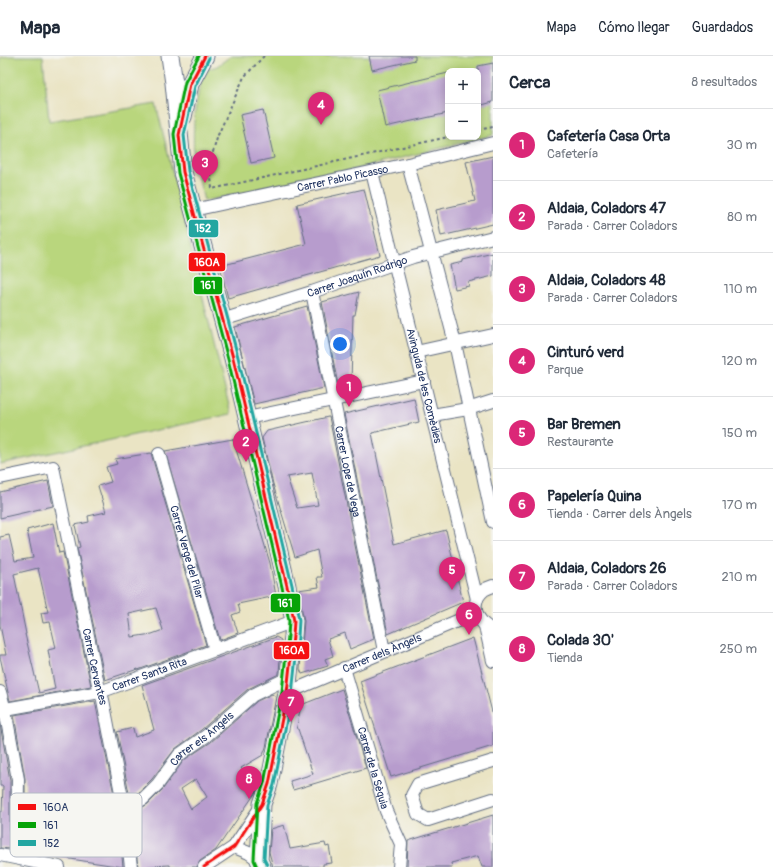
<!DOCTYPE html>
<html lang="es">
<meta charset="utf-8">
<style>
:root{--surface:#fff;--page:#f6f6f7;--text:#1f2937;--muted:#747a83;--line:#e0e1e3;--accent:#db2777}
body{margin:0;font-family:Pangolin,sans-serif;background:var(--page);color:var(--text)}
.controls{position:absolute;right:12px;top:12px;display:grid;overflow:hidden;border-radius:8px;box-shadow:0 2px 10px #0003}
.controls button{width:36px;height:36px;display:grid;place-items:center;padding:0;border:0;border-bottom:1px solid var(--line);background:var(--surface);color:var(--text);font:20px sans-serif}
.you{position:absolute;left:340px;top:288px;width:14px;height:14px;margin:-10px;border:3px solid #fff;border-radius:50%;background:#1a73e8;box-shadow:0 0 0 6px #1a73e833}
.badge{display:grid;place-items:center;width:26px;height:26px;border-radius:50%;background:var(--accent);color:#fff;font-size:13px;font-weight:700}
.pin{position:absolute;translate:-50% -33px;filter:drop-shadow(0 1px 2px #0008)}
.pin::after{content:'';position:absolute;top:21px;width:14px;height:12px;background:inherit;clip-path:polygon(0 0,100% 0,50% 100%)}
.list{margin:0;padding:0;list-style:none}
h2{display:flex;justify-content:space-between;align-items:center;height:52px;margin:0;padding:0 16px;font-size:17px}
h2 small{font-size:13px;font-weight:400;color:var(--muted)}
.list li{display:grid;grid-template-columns:26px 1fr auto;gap:12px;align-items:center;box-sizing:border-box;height:72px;padding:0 16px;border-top:1px solid var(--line)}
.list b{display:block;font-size:15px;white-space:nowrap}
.list p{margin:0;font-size:13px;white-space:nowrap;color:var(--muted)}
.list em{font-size:13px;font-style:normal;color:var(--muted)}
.map{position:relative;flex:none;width:493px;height:811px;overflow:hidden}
header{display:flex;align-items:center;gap:24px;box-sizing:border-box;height:56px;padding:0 20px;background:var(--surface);border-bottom:1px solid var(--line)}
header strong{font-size:19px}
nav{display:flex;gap:22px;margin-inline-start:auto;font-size:14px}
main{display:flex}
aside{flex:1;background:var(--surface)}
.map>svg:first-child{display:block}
</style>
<header>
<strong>Mapa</strong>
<nav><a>Mapa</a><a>Cómo llegar</a><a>Guardados</a></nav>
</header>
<main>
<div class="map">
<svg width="493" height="811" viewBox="0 0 493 811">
<rect width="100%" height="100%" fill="#f6f6f2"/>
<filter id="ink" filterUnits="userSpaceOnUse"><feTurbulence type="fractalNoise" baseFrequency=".025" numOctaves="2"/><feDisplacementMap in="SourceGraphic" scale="8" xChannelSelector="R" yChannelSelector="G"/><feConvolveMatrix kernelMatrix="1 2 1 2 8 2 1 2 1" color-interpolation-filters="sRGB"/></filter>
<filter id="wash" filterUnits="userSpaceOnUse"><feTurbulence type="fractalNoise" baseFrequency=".012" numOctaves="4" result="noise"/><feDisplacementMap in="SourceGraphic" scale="16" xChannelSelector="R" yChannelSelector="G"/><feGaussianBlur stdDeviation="0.9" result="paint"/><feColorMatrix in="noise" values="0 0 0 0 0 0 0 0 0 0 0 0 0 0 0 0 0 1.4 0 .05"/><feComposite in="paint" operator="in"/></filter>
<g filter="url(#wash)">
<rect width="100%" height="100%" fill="#eae4c4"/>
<path fill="#b9d67d" stroke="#6a826e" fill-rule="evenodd" d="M8,0H43L49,65L156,48L231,358L0,408V2Z
M231,0H493V79L361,112L204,145C201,131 196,115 194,100C192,69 195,43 205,14L217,10ZM448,15H478V81H448Z"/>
<g id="blocks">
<path fill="#b79ccd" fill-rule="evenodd" d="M369,0H415V4L372,14Z
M493,7V46L478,50V10Z
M448,17V57L385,71L377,34Z
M263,54L274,102L251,107L240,59Z
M493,100V168L441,180L436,154L475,145L466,106Z
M364,133L380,199L228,242L220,210L306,188L297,148Z
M493,197V220L468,226L469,230L455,233L450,209L463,206V204Z
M359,236L355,259H353L351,326L338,329L322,246Z
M307,250L324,332L254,348L235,271Z
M414,342L419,366L372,377L394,488L446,474L463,546L388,578L344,358Z
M328,361H329L374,583L350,593L345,577L328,583L333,600L325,603L328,610L302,618L300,613L304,565L298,534L319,531L317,521H322L317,494L295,501L273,428L262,382L267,375ZM312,417L318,449L297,452L287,421Z
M233,383L270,507L276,540L238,548L240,556L232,559L238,577L220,584L165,395Z
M151,397L206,589L138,614V613L105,624L77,492L80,491L75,469L89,466L88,460L106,456L98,430L111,426L106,411L117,408L115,403ZM156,552L163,574L152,578L132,581L129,558Z
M48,425L53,450L0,462V436Z
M53,467L59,497L63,496L91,630L10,645L0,601V599H6L0,569V481L9,479L15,505L33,502L27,474ZM38,512L48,556L41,557L43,567L50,566L56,592L48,594L55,633L39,637L25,578H26L14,518Z
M276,581L281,584L279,618L248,633L201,674L175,693L152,723L138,737L130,742L117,676L133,672L135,681L154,674L142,629Z
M473,582L493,660V690L391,721L360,625Z
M342,633L366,712L293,734L290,725L313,718L297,670L301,649Z
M272,638L276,641L266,691L263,699L241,712L257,732L256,736L216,794L200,805L197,811H170V809L138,811L132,757L148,748L163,733L184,704L211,686L257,645ZM196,723L207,741L191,753L181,733Z
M95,645L117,753L123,811L25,796V723L14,659Z
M0,668L10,724V793L0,792V756H2L3,730H0Z
M493,759V811H482L478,800L451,807L452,811H407L408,785Z
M284,769L290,793L325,787L326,791L329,790L332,807L323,808V811H273L269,796L271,773Z"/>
</g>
</g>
<g filter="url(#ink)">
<use href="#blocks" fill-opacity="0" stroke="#636e82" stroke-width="1"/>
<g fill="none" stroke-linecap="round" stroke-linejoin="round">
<defs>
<g id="street">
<path d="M408,108L455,287L493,466"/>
<path id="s1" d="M372,116L477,543"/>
<path id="s2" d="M193,154L408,108L493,87"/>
<path id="s3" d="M312,236L384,595"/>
<path id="s4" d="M222,264L312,236L413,201L493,181"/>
<path d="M416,296L493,279"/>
<path d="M432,359L468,353L493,345"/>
<path d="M247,362L424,325"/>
<path id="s5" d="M159,398L215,594"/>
<path id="s6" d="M0,422L53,411L98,628L103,644L124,752L131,811"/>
<path d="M493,530C490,531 487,532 484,534C468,547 477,567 493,574"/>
<path d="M485,570L493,605"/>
<path id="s7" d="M344,612L386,755L401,788L399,811"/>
<path d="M0,636L5,654L18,723L17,801"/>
<path id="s8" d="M287,637L476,557"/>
<path id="s9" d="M0,654L100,636L294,565"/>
<path d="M493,705L418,728L412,739L418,758L428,764L493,743"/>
<path id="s10" d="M124,752L128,751L143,743L158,728L179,699L206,680L253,639L288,622"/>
<path d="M234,791L249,797L259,804"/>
<path d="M0,799L59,811"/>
<path d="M204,811L234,791L262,749"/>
</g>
<path id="secondary" d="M170,0L174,27L183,116L233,302L287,530L294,565L293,580L287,637L269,728L262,748L259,804L262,811
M183,61L190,28L205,0"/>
</defs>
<use href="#street" stroke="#636e82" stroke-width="14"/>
<use href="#secondary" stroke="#636e82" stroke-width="19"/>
<path stroke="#636e82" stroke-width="2" stroke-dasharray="3 3" stroke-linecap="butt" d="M264,0L244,21L218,79L210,106L212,133L448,81
M478,74L493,71"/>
<use href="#street" stroke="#fff" stroke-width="12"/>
<use href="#secondary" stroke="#fff" stroke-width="17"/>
<defs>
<path id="bus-1" d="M204,811L234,791L262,748L269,728L287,637L293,580L294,565L287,530L233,302L183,116L179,79L190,28L205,0"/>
<path id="bus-2" d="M199,0L185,26L174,78L178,117L228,303L282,531L289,565L288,580L282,636L264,727L257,747L254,804L257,811"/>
<path id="bus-3" d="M209,2L195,30L184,79L188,115L238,301L292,529L299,564L298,581L292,638L274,729L267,749L264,803L267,809"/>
</defs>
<use href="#bus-1" stroke="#f6f6f2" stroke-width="6"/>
<use href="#bus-2" stroke="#f6f6f2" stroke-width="6"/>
<use href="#bus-3" stroke="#f6f6f2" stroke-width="6"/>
<use href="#bus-1" stroke="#f51111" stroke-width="3"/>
<use href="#bus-2" stroke="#06a308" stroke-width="3"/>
<use href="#bus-3" stroke="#23a6a1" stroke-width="3"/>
</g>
</g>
<g text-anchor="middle" stroke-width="4" stroke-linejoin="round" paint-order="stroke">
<g font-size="11" fill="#1b2f5e" stroke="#f6f6f2">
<text dy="4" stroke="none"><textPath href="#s2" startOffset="153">Carrer Pablo Picasso</textPath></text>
<text dy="4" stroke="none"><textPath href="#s4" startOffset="142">Carrer Joaquín Rodrigo</textPath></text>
<text dy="4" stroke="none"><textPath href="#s1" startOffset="220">Avinguda de les Comèdies</textPath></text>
<text dy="4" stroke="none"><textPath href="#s3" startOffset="183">Carrer Lope de Vega</textPath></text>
<text dy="4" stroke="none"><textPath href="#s5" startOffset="102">Carrer Verge del Pilar</textPath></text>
<text dy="4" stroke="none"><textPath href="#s8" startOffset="103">Carrer dels Àngels</textPath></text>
<text dy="4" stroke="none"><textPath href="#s6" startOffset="258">Carrer Cervantes</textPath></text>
<text dy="4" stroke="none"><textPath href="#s9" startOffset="154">Carrer Santa Rita</textPath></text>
<text dy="4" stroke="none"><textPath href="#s10" startOffset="106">Carrer els Àngels</textPath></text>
<text dy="4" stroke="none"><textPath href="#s7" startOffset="104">Carrer de la Sèquia</textPath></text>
</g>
</g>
<rect x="10" y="737" width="132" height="64" rx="6" fill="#f6f6f2" stroke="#b4bac6" stroke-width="1"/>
<rect x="18" y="748" width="18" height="6" fill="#f51111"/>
<rect x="18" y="766" width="18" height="6" fill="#06a308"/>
<rect x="18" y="784" width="18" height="6" fill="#23a6a1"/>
<g font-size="11" fill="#1b2f5e">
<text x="43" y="755">160A</text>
<text x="43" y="773">161</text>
<text x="43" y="791">152</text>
</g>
<g stroke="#f6f6f2" stroke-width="1.5">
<rect x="188" y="163" width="31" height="19" rx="4" fill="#23a6a1"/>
<rect x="188" y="196" width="38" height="20" rx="4" fill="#f51111"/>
<rect x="193" y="220" width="30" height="19" rx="4" fill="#06a308"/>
<rect x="270" y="537" width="31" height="20" rx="4" fill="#06a308"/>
<rect x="273" y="585" width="37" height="19" rx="4" fill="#f51111"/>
</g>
<g font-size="11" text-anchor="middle" font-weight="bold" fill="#fff">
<text x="203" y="176">152</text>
<text x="207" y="210">160A</text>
<text x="208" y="233">161</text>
<text x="285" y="551">161</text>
<text x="292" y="598">160A</text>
</g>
</svg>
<div class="controls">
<button>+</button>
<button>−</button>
</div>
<div class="you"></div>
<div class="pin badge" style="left:349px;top:351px">1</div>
<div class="pin badge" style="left:246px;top:406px">2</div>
<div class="pin badge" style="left:205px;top:127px">3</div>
<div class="pin badge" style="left:321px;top:69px">4</div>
<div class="pin badge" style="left:452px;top:534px">5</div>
<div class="pin badge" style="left:469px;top:579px">6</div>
<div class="pin badge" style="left:291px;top:666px">7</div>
<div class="pin badge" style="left:249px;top:743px">8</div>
</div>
<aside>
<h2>Cerca<small>8 resultados</small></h2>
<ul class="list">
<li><span class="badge">1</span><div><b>Cafetería Casa Orta</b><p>Cafetería</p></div><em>30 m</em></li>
<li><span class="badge">2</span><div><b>Aldaia, Coladors 47</b><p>Parada · Carrer Coladors</p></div><em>80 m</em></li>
<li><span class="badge">3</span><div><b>Aldaia, Coladors 48</b><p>Parada · Carrer Coladors</p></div><em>110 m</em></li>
<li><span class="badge">4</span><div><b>Cinturó verd</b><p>Parque</p></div><em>120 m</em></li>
<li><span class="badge">5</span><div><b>Bar Bremen</b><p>Restaurante</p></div><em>150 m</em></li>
<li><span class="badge">6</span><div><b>Papelería Quina</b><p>Tienda · Carrer dels Àngels</p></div><em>170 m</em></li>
<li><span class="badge">7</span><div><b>Aldaia, Coladors 26</b><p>Parada · Carrer Coladors</p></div><em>210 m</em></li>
<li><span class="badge">8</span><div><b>Colada 30'</b><p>Tienda</p></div><em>250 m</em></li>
</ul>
</aside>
</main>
